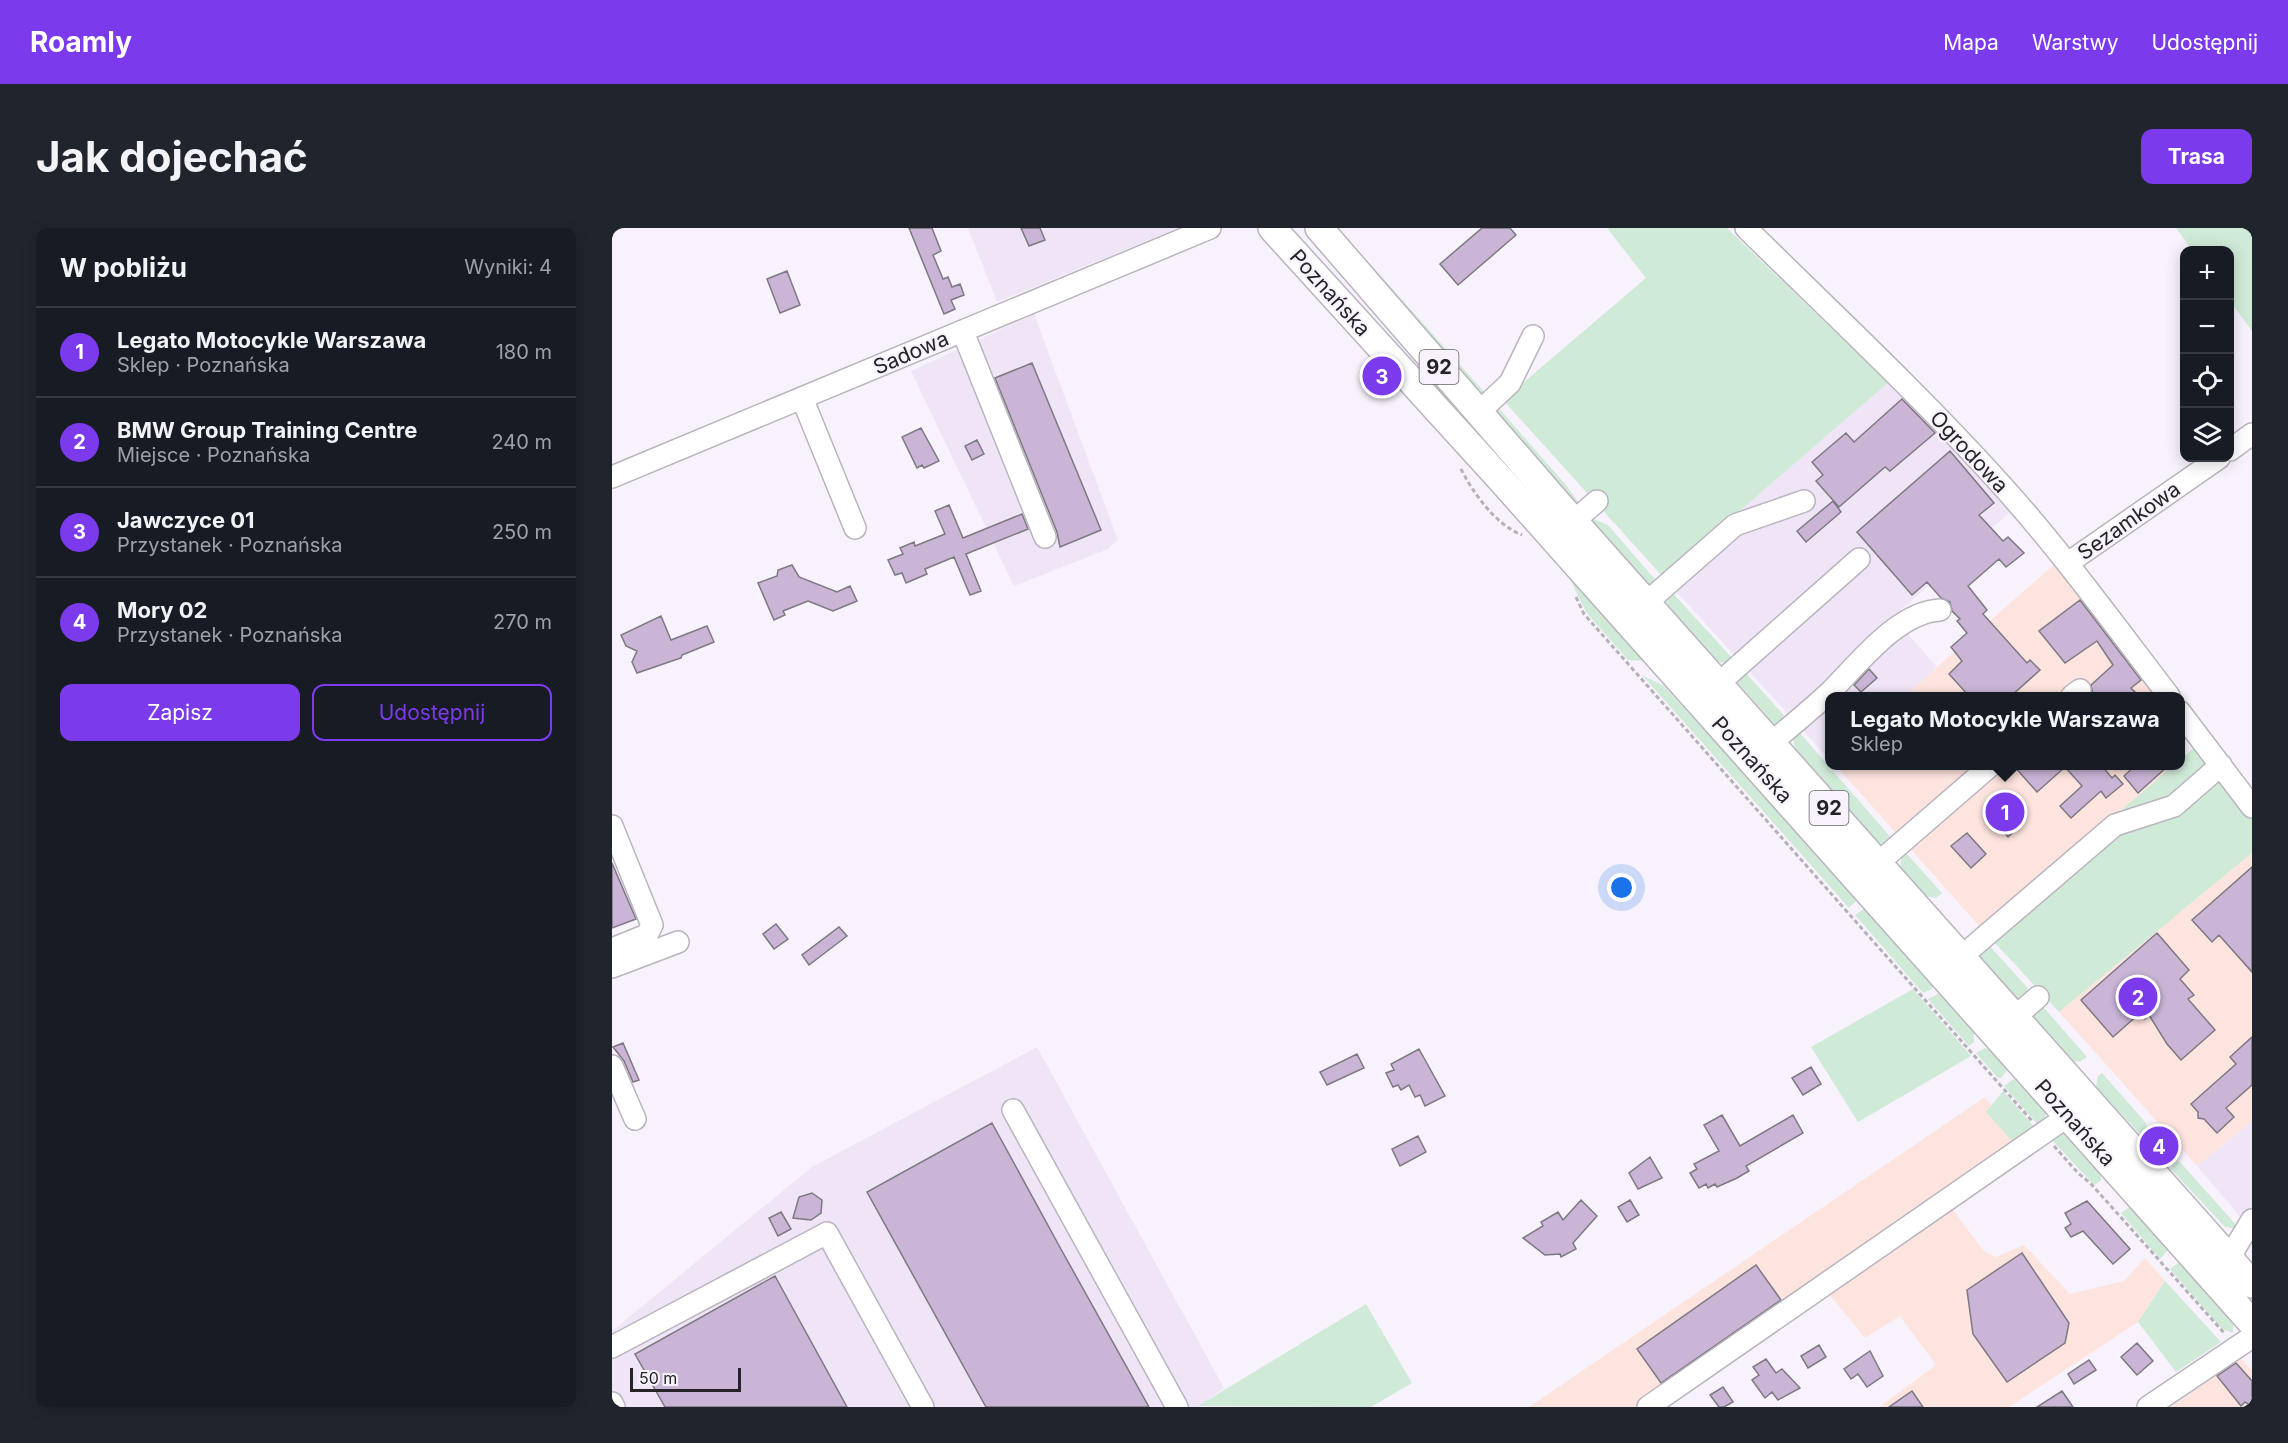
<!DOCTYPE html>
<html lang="pl">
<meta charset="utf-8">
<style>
:root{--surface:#171b24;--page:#20242c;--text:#f1f3f6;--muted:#9ea1a6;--line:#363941;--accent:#7c3aed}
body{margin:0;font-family:Inter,sans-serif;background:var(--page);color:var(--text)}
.controls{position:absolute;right:18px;top:18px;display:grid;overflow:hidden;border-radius:12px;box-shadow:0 3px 15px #0003}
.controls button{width:54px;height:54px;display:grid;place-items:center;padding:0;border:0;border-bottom:2px solid var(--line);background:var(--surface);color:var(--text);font:30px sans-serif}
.scale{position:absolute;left:18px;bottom:15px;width:111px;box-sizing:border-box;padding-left:6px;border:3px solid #252326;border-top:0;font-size:16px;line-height:21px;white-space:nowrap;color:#252326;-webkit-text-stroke:4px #f8f2fc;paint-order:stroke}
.you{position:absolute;left:1010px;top:660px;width:21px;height:21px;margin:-15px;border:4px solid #fff;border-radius:50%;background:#1a73e8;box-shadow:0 0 0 9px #1a73e833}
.badge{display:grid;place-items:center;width:39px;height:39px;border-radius:50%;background:var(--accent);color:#fff;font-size:20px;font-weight:700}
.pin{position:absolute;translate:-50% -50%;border:3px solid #fff;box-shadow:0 2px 6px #0006}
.popup{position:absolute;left:1213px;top:464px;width:360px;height:78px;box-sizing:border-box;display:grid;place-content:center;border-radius:12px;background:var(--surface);filter:drop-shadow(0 2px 4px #0005);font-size:20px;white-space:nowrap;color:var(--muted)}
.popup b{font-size:22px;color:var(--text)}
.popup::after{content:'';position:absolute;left:50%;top:100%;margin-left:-12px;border:12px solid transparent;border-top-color:var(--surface)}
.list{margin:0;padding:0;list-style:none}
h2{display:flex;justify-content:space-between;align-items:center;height:78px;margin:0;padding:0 24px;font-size:26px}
h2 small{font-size:20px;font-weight:400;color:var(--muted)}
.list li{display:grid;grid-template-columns:39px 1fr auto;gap:18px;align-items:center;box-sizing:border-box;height:90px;padding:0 24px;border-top:2px solid var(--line)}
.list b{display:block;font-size:22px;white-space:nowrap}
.list p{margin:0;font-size:20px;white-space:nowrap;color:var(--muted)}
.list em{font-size:20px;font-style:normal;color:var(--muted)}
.actions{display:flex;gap:12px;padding:18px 24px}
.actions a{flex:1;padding:14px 0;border:2px solid var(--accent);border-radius:12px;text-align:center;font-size:21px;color:var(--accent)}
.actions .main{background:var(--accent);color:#fff}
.icon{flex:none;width:33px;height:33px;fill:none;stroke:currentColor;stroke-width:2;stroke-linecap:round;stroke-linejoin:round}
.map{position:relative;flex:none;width:1640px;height:1179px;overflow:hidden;border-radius:12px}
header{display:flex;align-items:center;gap:36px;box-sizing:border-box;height:84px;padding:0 30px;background:var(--accent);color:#fff}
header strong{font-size:28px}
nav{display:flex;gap:33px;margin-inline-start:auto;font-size:21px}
.intro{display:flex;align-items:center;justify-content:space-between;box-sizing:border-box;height:144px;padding:0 36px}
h1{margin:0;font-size:42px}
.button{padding:15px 27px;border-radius:12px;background:var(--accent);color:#fff;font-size:21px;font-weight:700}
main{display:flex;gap:36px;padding:0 36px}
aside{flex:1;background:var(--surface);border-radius:12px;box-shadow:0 3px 15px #0003}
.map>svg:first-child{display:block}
</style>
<header>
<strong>Roamly</strong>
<nav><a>Mapa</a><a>Warstwy</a><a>Udostępnij</a></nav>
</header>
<div class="intro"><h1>Jak dojechać</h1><a class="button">Trasa</a></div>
<main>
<aside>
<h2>W pobliżu<small>Wyniki: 4</small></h2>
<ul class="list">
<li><span class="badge">1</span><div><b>Legato Motocykle Warszawa</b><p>Sklep · Poznańska</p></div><em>180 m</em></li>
<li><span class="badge">2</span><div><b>BMW Group Training Centre</b><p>Miejsce · Poznańska</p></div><em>240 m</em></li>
<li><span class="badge">3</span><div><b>Jawczyce 01</b><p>Przystanek · Poznańska</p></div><em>250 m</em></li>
<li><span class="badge">4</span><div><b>Mory 02</b><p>Przystanek · Poznańska</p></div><em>270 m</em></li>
</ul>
<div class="actions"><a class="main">Zapisz</a><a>Udostępnij</a></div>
</aside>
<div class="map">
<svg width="1640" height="1179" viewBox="0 0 1640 1179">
<rect width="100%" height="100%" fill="#f8f2fc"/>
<path fill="#efe5f6" d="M356,0H566L385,74Z
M422,86L506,312L496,321L402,358L299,143Z
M1276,155L1326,199L1399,283L1281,389L1325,439L1293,468H1218L1217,531L1051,349Z
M425,819L612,1160L587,1179H0V1103L200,939Z
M1640,893V1003L1585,938Z"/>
<path fill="#fee4df" d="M1444,335L1550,468H1293L1325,439Z
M1224,538H1561L1370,701Z
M1640,625V893L1585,938L1447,784Z
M1373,869L1415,923L1340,981L1372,1023L1384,1029L1412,1017L1458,1066L1512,1053L1533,1030L1553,1053L1526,1094L1397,1179H1267L1324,1137L1288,1088L1253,1110L1217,1066L1049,1179H917Z
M1625,1128L1640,1142V1179H1558L1604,1147Z"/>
<path fill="#d0ead8" d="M995,0H1115L1276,155L1051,349L891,172L1034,50Z
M1564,0H1640V103L1618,73V22H1580Z
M759,37L875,167L868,165L757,39Z
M884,177L954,257L969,278L961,272L886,185Z
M977,289L996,297L1041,349L1049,355L1042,358L1036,356Z
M960,350L1033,433L1016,432L974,384L958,351Z
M1058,362L1121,431L1117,436L1104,433L1056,379L1054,371Z
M1133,444L1177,493L1171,498L1163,497L1126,455Z
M1030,447L1052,458L1242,667L1244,673L1237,680Z
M1187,504L1282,613L1274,617L1264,614L1184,522L1181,511Z
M1587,515L1640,588V625L1447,784L1370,701L1561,538H1568L1569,531Z
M1293,624L1330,665L1324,670L1314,668L1288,639L1290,628Z
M1251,681L1256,682L1321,756L1320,761L1311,765L1243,687Z
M1375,715L1422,767L1410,776L1403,770L1366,727Z
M1301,761L1359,828L1246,894L1199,819Z
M1326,766H1331L1362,801V814L1357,818L1316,771Z
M1427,774L1475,829L1469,833L1461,834L1417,785Z
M1373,820L1380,823L1396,841L1389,850H1386L1364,825Z
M1490,845L1534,895L1535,900L1528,906L1484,859L1486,848Z
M1402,851L1433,882L1434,887L1427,898L1392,858Z
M1391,863L1424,901L1403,916L1374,884Z
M1445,905L1458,908L1489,946V952L1482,957L1438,910Z
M1565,933L1568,934L1626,999L1624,1001L1613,999L1559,941Z
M1516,980H1520L1557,1021L1548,1031L1509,985Z
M1566,1035L1570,1036L1618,1089L1621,1096V1105L1610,1101L1558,1041Z
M1553,1053L1609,1114L1564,1144L1526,1094Z
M754,1076L800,1155L759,1179L586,1178Z"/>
<path fill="#cab5d7" stroke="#7d7881" stroke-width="1.5" d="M297,0H320L329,23L321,27L331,51L336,49L340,59L348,56L352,67L339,72L343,81L332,86Z
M409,0H428L433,12L417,18Z
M870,0H898L904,7L846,57L828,36Z
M175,43L188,77L168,85L155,51Z
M420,135L489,302L448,319L445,304L383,150Z
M1290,171L1323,205L1278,243L1273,239L1227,279L1204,253L1211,247L1200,234L1234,205L1242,214Z
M309,200L327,233L312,240L310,237L305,240L290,209Z
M365,212L372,226L360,232L353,218Z
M1338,223L1382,275L1367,287L1391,313L1396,309L1412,325L1394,339L1387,331L1356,358L1375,382L1371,386L1415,435L1418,432L1428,442L1399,468H1357L1337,446L1350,433L1339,419L1355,405L1345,393L1348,391L1340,383L1338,374L1329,370L1315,354L1300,367L1245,304Z
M1221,273L1229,284L1194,314L1185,303Z
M337,277L351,310L410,286L416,301L354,326L369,363L358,367L342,329L313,341L315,346L294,355L290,345L283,347L276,332L291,326L288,320L302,314L303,318L333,306L323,283Z
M180,337L187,349L225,364L238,358L245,373L221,383L196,373L171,383L173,387L162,392L146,355L165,348L166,342Z
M1468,372L1529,452L1519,460L1527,468H1481L1479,457L1501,437L1485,413L1453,435L1427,403Z
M49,388L59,412L95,398L102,414L70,427L69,430L25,445L20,434L25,423L14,418L9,407Z
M1257,441L1265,450L1249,464L1242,457Z
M1401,537H1489L1500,550L1503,547L1511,556L1494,570L1489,563L1459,590L1448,578L1470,558L1453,539L1425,564Z
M1524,537H1557L1526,565L1512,548Z
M1401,577L1411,587L1406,591L1410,596L1396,609L1377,587L1386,579L1391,586Z
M1355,605L1374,626L1359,640L1339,618Z
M0,635L24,691L0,700Z
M1640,639V744L1607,707L1600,714L1580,692Z
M164,696L176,711L162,721L151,706Z
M227,699L235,708L197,737L190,727Z
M1545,705L1577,742L1568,751L1582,767L1576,771L1603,802L1569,832L1555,816L1537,787L1533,791L1528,785L1501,809L1469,772Z
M1640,809V857L1614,880L1622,889L1605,905L1592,891L1586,890V884L1579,876L1624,836L1618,829Z
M11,815L27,852L21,854L12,833L1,819Z
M807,821L833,868L813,878L808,867L803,869L797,857L789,862L786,857L781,859L774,845L782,842L779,836Z
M745,826L752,840L715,857L708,844Z
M1199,839L1209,856L1191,867L1180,850Z
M1110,887L1128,918L1181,887L1191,905L1134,938L1137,943L1125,950L1105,959L1103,956L1096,960L1094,956L1087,960L1078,945L1085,941L1082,936L1107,923L1092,897Z
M380,895L450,1023L537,1179H374L255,964Z
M806,908L814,924L788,938L780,921Z
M1038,929L1050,950L1026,961L1017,945Z
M200,965L210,972L209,985L199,992L181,990L187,969Z
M969,972L985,988L961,1015L964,1021L949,1029L948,1026L933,1027L911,1010L931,998L929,994L946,984L951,992Z
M1018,972L1027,987L1015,994L1006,979Z
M1475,973L1518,1021L1501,1036L1471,1003L1459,1009L1453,1000L1459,996L1453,985Z
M169,984L179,1001L166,1008L157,990Z
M1410,1025L1457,1095L1453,1115L1395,1154L1361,1106L1355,1062Z
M1144,1037L1169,1072L1049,1155L1025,1121Z
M163,1048L235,1179H53L23,1126Z
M1525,1115L1541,1133L1525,1147L1509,1129Z
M1207,1117L1214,1129L1196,1140L1189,1128Z
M1258,1123L1271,1148L1255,1159L1246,1146L1239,1151L1232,1141Z
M1154,1131L1164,1145L1170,1141L1188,1160L1166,1172L1160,1164L1153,1170L1140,1152L1147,1147L1141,1139Z
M1477,1132L1484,1142L1462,1156L1456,1146Z
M1624,1135L1640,1153V1179L1633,1174L1629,1178L1605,1148Z
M1111,1159L1121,1174L1112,1179H1107L1098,1167Z
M1300,1163L1311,1179H1277Z
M1450,1163L1461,1179H1425Z"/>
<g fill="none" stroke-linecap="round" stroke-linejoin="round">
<defs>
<path id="minor" d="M1134,0C1218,83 1305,164 1384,251C1447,320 1501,395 1557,468
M351,104L433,309
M190,170L243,300
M867,184L898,155L921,108
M1618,222L1640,206
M0,249L598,0
M962,293L985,273
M1456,335L1607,230
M1034,375L1123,297L1192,273
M1106,456L1247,331
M1460,468L1468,462
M1568,484L1640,579
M1159,515C1179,498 1200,481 1219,463C1247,435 1286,384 1328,382
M0,598L40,697L35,707L0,721
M1266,635L1378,538
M1349,729L1503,597L1562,578L1609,537
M0,739L66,714
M1403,789L1426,769
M0,838L23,891
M401,882L565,1179
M1617,1030L1640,992
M0,1119L215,1005L311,1179
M0,1175L2,1179
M1036,1179L1456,888
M1536,1179L1640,1109"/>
<path id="major" d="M660,0L892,255L1640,1095
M707,0L948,278L1640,1056"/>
</defs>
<use href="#minor" stroke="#b9b4bd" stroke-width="24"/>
<use href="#major" stroke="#b9b4bd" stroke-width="30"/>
<path stroke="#b6b1b9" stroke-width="3" stroke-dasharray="4.5 3" stroke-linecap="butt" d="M849,241C861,265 884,297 910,307
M964,369L972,386L1420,893
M1442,918L1465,944L1480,957L1613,1106"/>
<use href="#minor" stroke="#fff" stroke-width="21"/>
<use href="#major" stroke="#fff" stroke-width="27"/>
</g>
<g text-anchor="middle" stroke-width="4.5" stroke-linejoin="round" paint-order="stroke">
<g fill="#f8f2fc" stroke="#646166" stroke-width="1.5">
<rect x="807.5" y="122" width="39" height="34" rx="4.5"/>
<rect x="1197.5" y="563" width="39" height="34" rx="4.5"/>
</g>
<g font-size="20" font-weight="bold" fill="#252326">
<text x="827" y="146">92</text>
<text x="1217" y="587">92</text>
</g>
<g font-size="21" fill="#252326" stroke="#f8f2fc">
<text transform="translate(718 65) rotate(48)" y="7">Poznańska</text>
<text transform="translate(299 125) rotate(-23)" y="7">Sadowa</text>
<text transform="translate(1357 224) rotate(47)" y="7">Ogrodowa</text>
<text transform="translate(1517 293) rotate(-35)" y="7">Sezamkowa</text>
<text transform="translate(1140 532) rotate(48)" y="7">Poznańska</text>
<text transform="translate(1463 895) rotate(48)" y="7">Poznańska</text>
</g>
</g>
</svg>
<div class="controls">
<button>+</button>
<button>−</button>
<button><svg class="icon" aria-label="locate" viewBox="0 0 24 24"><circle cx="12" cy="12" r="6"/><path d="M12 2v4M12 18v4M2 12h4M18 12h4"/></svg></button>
<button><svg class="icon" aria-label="layers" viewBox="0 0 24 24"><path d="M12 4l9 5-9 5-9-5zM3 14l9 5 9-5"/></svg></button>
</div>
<div class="scale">50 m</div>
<div class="you"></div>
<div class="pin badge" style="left:1393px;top:584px">1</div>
<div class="popup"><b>Legato Motocykle Warszawa</b>Sklep</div>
<div class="pin badge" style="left:1526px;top:769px">2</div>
<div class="pin badge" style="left:770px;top:148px">3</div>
<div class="pin badge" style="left:1547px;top:918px">4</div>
</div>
</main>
